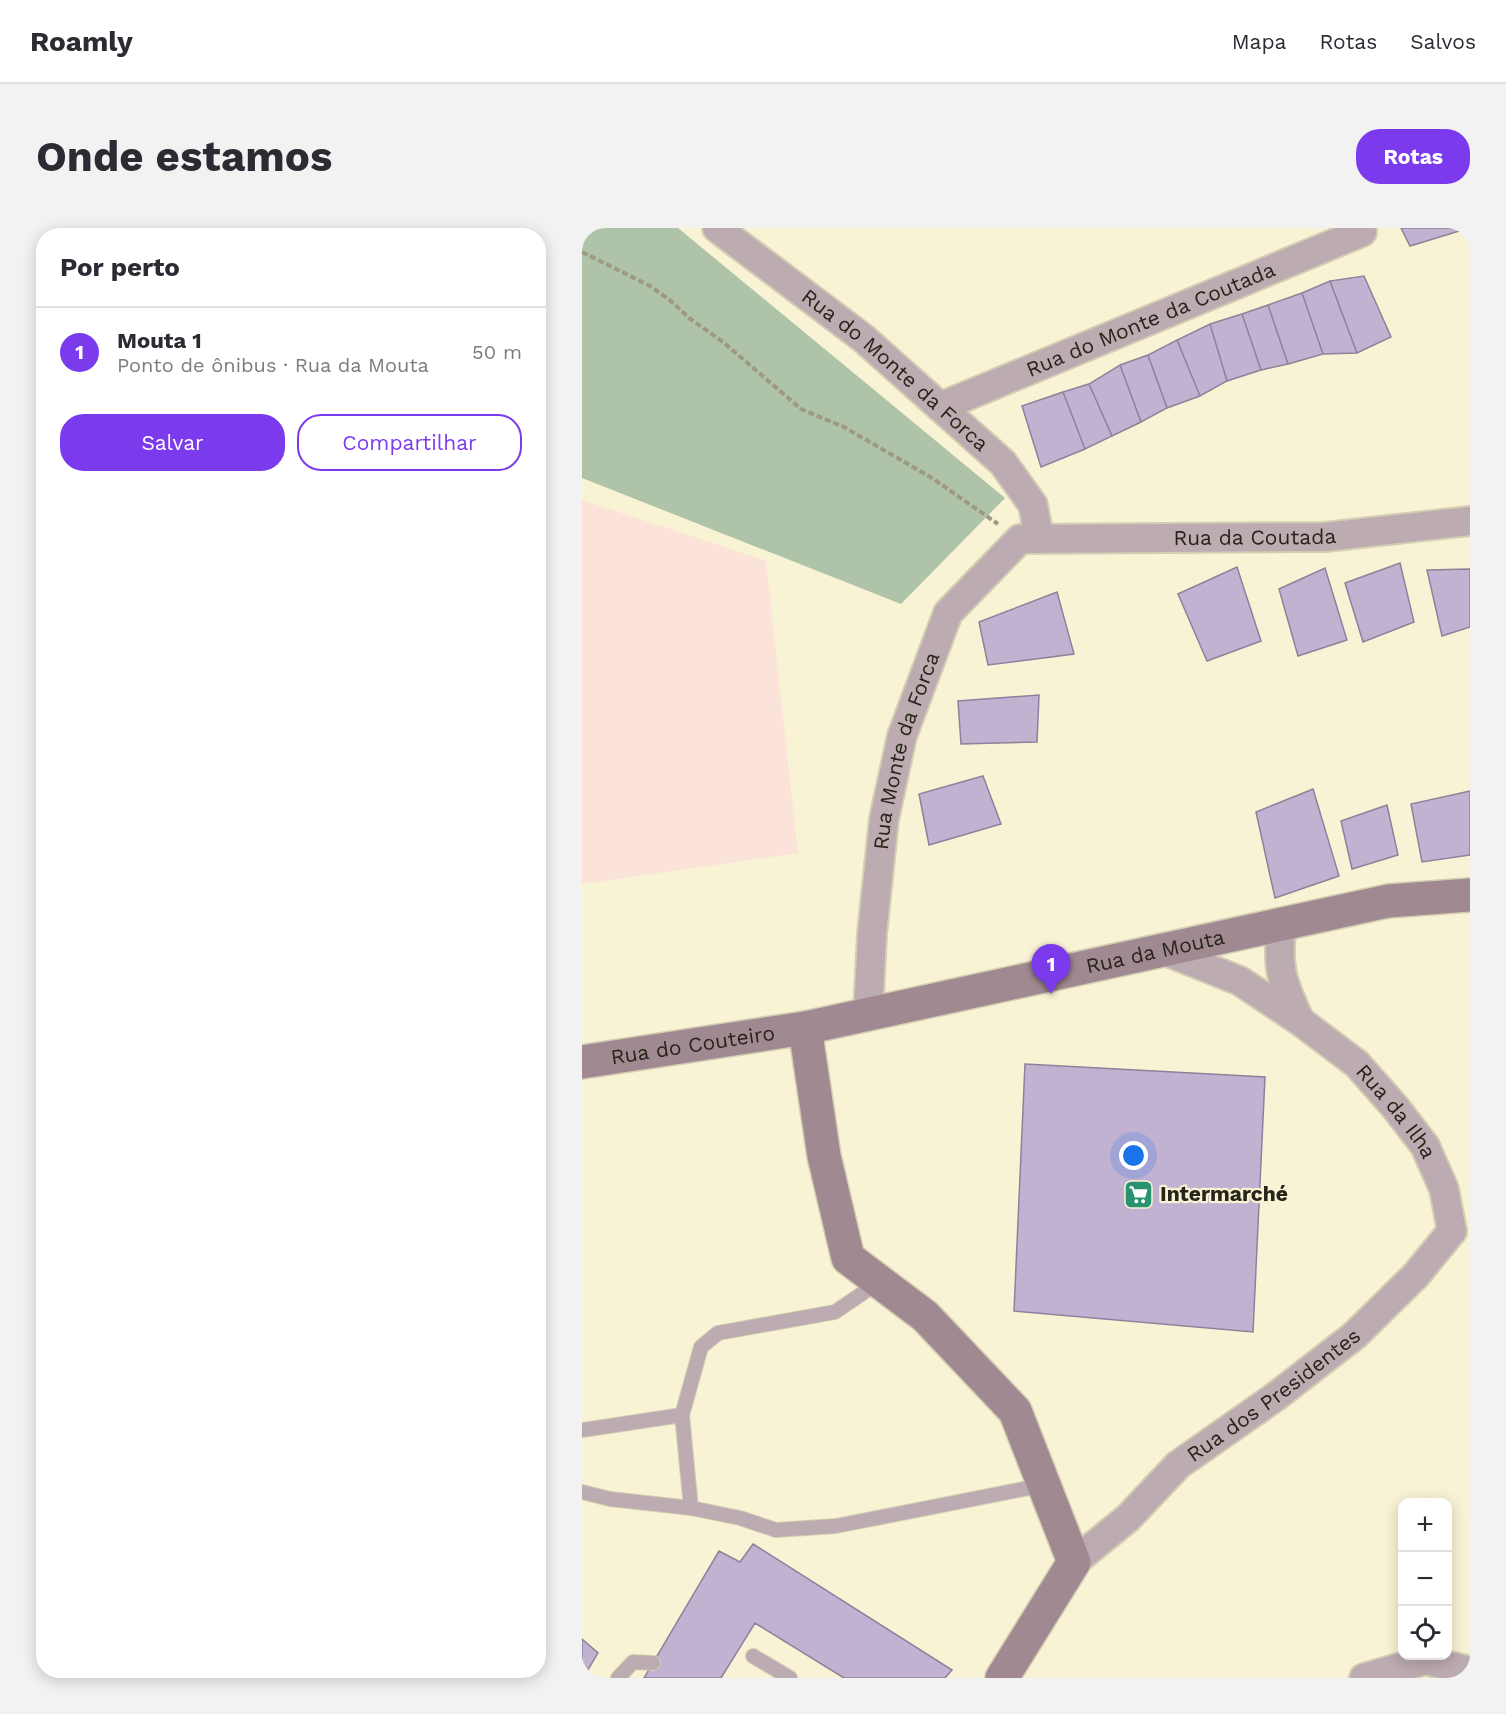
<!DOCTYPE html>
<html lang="pt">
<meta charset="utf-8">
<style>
:root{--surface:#fff;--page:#f2f2f3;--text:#2b2b33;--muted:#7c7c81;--line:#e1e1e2;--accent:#7c3aed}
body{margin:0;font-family:"Work Sans",sans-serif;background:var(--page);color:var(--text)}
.controls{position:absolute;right:18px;bottom:18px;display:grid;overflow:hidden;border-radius:12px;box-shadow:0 3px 15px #0003}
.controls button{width:54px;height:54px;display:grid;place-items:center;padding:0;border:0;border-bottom:2px solid var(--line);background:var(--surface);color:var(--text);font:30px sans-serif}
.you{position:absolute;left:552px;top:928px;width:21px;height:21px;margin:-15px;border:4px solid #fff;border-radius:50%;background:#1a73e8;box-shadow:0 0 0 9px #1a73e833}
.badge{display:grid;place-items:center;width:39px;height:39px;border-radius:50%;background:var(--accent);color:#fff;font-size:20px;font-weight:700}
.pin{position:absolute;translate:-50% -50px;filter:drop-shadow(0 2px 3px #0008)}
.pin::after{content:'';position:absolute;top:32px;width:21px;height:18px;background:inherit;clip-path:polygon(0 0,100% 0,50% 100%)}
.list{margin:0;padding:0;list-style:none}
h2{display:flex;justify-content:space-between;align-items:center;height:78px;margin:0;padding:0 24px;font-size:26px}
h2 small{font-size:20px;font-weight:400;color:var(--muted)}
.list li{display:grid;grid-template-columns:39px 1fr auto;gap:18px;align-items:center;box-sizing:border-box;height:90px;padding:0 24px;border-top:2px solid var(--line)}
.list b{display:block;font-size:22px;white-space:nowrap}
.list p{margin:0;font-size:20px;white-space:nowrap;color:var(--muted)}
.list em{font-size:20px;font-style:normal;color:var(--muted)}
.actions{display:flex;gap:12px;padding:18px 24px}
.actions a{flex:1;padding:14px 0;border:2px solid var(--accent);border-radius:24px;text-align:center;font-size:21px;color:var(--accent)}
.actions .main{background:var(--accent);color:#fff}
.icon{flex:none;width:33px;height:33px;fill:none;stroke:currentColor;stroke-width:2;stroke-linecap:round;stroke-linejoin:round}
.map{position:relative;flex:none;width:888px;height:1450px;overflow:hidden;border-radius:24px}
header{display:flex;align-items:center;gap:36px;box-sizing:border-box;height:84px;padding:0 30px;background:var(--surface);border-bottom:2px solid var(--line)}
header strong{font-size:28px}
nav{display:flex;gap:33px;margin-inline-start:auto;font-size:21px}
.intro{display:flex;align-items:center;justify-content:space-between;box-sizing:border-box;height:144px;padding:0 36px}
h1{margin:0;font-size:42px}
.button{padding:15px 27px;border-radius:24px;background:var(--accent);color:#fff;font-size:21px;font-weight:700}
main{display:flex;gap:36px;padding:0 36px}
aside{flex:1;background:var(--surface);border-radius:24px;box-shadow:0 3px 15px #0003}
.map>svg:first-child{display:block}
</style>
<header>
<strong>Roamly</strong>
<nav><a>Mapa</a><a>Rotas</a><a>Salvos</a></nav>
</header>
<div class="intro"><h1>Onde estamos</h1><a class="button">Rotas</a></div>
<main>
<aside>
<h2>Por perto<small></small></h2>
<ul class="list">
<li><span class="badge">1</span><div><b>Mouta 1</b><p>Ponto de ônibus · Rua da Mouta</p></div><em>50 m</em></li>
</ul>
<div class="actions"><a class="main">Salvar</a><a>Compartilhar</a></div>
</aside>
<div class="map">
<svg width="888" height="1450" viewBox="0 0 888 1450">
<rect width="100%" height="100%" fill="#f9f3d5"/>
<path fill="#fbe3d9" d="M0,272L184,333L216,625L0,656Z"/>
<path fill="#aec3a7" d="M0,0H96L423,270L319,376L0,250Z"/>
<path fill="#c2b2d1" stroke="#8e819b" stroke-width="1.5" d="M819,0H887L828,18Z
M782,48L809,109L775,125L748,53Z
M748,53L775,125L741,126L720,65Z
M720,65L741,126L706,136L686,77Z
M686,77L706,136L679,142L660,86Z
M660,86L679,142L645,153L628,96Z
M628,96L645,153L618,168L595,112Z
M595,112L618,168L585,180L566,127Z
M566,127L585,180L559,194L538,137Z
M538,137L559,194L530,208L507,156Z
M507,156L530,208L503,221L481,164Z
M481,164L503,221L459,239L440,178Z
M818,335L832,394L781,414L763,355Z
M655,339L679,413L625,433L596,366Z
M743,340L765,412L716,428L697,361Z
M888,341V399L860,408L845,342Z
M475,364L492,426L406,437L397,394Z
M457,467L455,514L379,516L376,473Z
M401,548L419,596L347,617L337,566Z
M731,561L757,648L693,670L674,584Z
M888,563V627L840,634L829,576Z
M805,577L816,627L770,641L759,593Z
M443,836L683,849L671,1104L432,1083Z
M171,1316L370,1442L363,1450H262L173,1395L139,1450H62L137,1323L158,1334Z
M0,1411L16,1425L1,1450H0Z"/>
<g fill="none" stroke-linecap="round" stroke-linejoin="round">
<defs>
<path id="lane" d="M100,1187L109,1280
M0,1202L100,1187L119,1119L136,1105L253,1084L297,1054
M0,1264L28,1271L109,1280L158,1290L194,1302L254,1298L462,1257
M171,1428L208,1450
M36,1450L51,1434L71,1435"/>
<g id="street">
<path id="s1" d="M135,0L281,110L421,235L451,277L457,310"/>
<path id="s2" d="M358,179L780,4"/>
<path d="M700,696C694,740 700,754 718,793"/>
<path id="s3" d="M583,723L658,753L718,793L775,836L813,879L843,918L862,961L870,1003"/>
<path id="s4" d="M286,786L290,706L302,591L320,508L366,385L438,311L743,309L888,293"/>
<path id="s5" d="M492,1334L546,1290L596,1237L693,1169L773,1107L834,1047L870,1003"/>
<path d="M782,1450L843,1432L888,1443"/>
</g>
<g id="secondary">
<path d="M223,800L242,928L266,1030L343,1088L433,1183L492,1334L420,1450"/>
<path id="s6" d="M0,834L223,800L806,673L888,667"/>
</g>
</defs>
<use href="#lane" stroke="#d3ceb3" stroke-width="16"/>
<use href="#street" stroke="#d3ceb3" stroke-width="32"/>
<use href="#secondary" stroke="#d3ceb3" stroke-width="36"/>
<path stroke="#9e9983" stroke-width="4" stroke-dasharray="6 3" stroke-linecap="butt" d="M0,24L68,58L89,73L107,90L141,114L219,181L262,199L350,250L416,296"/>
<use href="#lane" stroke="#bcabb1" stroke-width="14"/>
<use href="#street" stroke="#bcabb1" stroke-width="28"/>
<use href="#secondary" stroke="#a18991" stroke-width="33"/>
</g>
<defs>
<symbol id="supermarket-square" viewBox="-11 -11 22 22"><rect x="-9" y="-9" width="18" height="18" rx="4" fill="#299270" stroke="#f9f3d5"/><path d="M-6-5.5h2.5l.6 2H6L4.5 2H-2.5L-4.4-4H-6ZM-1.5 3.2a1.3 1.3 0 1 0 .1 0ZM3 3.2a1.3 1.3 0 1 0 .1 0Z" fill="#fff"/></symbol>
</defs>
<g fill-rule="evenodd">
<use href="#supermarket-square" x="540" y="950" width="33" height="33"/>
</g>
<g text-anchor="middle" stroke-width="4.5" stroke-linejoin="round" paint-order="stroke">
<g font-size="21" fill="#272419" stroke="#f9f3d5">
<text dy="7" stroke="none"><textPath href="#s2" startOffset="228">Rua do Monte da Coutada</textPath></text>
<text dy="7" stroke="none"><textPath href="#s1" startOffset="228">Rua do Monte da Forca</textPath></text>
<text dy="7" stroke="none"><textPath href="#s4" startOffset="750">Rua da Coutada</textPath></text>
<text dy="7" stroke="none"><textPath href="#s4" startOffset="267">Rua Monte da Forca</textPath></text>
<text dy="7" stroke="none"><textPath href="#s6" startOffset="584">Rua da Mouta</textPath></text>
<text dy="7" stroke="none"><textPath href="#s6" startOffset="112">Rua do Couteiro</textPath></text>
<text dy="7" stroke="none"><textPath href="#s3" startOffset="286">Rua da Ilha</textPath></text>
<text dy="7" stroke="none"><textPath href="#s5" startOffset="261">Rua dos Presidentes</textPath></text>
</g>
<g font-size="21" font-weight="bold" fill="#272419" stroke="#f9f3d5" text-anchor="start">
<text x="578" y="973">Intermarché</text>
</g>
</g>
</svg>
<div class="controls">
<button>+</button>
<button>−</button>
<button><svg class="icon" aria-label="locate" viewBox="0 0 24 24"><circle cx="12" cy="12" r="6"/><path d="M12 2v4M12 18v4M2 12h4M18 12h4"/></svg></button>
</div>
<div class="you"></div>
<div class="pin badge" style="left:469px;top:766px">1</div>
</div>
</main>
